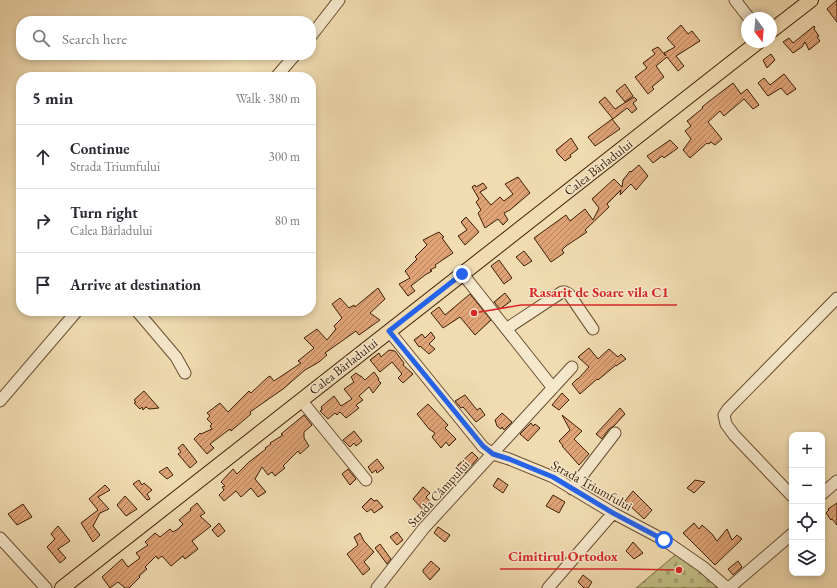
<!DOCTYPE html>
<meta charset="utf-8">
<style>
:root{--surface:#fff;--page:#f7f7f7;--text:#2b2b33;--muted:#7c7c81;--line:#e1e1e2}
body{margin:0;font-family:"EB Garamond",serif;background:var(--page);color:var(--text)}
.controls{position:absolute;right:12px;bottom:12px;display:grid;overflow:hidden;border-radius:8px;box-shadow:0 2px 6px #0003}
.controls button{width:36px;height:36px;display:grid;place-items:center;padding:0;border:0;border-bottom:1px solid var(--line);background:var(--surface);color:var(--text);font:20px sans-serif}
.compass{position:absolute;left:741px;top:12px;width:36px;height:36px;border-radius:50%;background:var(--surface);box-shadow:0 2px 6px #0003;rotate:164deg}
.stop{position:absolute;width:12px;height:12px;margin:-9px;border:3px solid #2563eb;border-radius:50%;background:#fff}
.stop.end{background:#2563eb;border-color:#fff;box-shadow:0 1px 4px #0008}
.list{margin:0;padding:0;list-style:none}
h2{display:flex;justify-content:space-between;align-items:center;height:52px;margin:0;padding:0 16px;font-size:17px}
h2 small{font-size:13px;font-weight:400;color:var(--muted)}
.list li{display:grid;grid-template-columns:26px 1fr auto;gap:12px;align-items:center;box-sizing:border-box;height:64px;padding:0 16px;border-top:1px solid var(--line)}
.list b{display:block;font-size:15px;white-space:nowrap}
.list p{margin:0;font-size:13px;white-space:nowrap;color:var(--muted)}
.list em{font-size:13px;font-style:normal;color:var(--muted)}
.icon{flex:none;width:22px;height:22px;fill:none;stroke:currentColor;stroke-width:2;stroke-linecap:round;stroke-linejoin:round}
.map{position:relative;flex:none;width:837px;height:588px;overflow:hidden}
.search{position:absolute;background:var(--surface);box-shadow:0 2px 6px #0003;left:16px;top:16px;width:300px;height:44px;display:flex;align-items:center;gap:10px;box-sizing:border-box;padding:0 14px;border-radius:16px;color:var(--muted);font-size:15px}
.panel{position:absolute;background:var(--surface);box-shadow:0 2px 6px #0003;left:16px;top:72px;width:300px;height:244px;border-radius:16px}
.map>svg:first-child{display:block}
</style>
<div class="map">
<svg width="837" height="588" viewBox="0 0 837 588">
<defs>
<pattern id="cemetery-stones" width="16" height="16" patternUnits="userSpaceOnUse"><rect width="16" height="16" fill="#c2be86"/><path d="M2 7V4a2 2 0 0 1 4 0v3zM10 15v-3a2 2 0 0 1 4 0v3z" fill="#a8a372"/></pattern>
<pattern id="building-hatch" width="6" height="6" patternUnits="userSpaceOnUse"><rect width="6" height="6" fill="#dfa376"/><path d="M-1 1l2-2M0 6l6-6M5 7l2-2" fill="none" stroke="#b6845f"/></pattern>
</defs>
<rect width="100%" height="100%" fill="#f1dcb1"/>
<filter id="stains"><feTurbulence type="fractalNoise" baseFrequency=".005" numOctaves="4"/><feColorMatrix values="0 0 0 0 .2 0 0 0 0 .09 0 0 0 0 .02 0 0 0 .5 -.17"/></filter>
<radialGradient id="worn" r=".72"><stop offset=".6" stop-color="#630" stop-opacity="0"/><stop offset="1" stop-color="#630" stop-opacity=".3"/></radialGradient>
<path fill="url(#cemetery-stones)" stroke="#806e46" d="M680,551L718,588H636Z"/>
<path fill="url(#building-hatch)" stroke="#3d1f07" d="M837,0V22L827,9Z
M681,25L688,34L692,31L700,41L676,56L684,66L678,71L667,57L656,66L664,77L652,87L654,89L648,94L635,77L647,68L643,63L655,54L652,50L658,47L666,56L664,53L675,47L667,38Z
M814,26L815,27L814,29L819,36L817,37L820,41L809,50L805,42L802,47L793,53L783,42L789,38L793,43Z
M771,54L775,60L767,68L763,60Z
M784,74L796,89L787,95L781,88L768,96L758,83L764,78L770,85Z
M733,83L741,94L747,89L759,105L753,109L744,99L724,116L720,111L708,122L722,139L715,145L711,142L709,144L707,143L690,158L683,150L691,139L685,131L691,126L687,121L703,108L702,107L707,103Z
M625,84L633,96L625,102L616,91Z
M605,97L615,109L634,97L637,100L633,103L637,109L632,113L627,108L613,119L599,102Z
M612,119L620,129L595,146L588,137Z
M571,138L578,149L570,155L571,157L565,161L558,154L556,150Z
M670,140L678,148L664,158L662,156L653,163L647,156Z
M639,165L648,176L636,190L631,184L620,195L621,190L607,204L609,207L585,230L587,232L566,246L562,250L564,253L551,262L534,238L566,215L570,221L585,209L593,220L599,208L592,199L614,179L622,187L623,180L630,171L631,172Z
M518,177L530,193L510,210L504,213L508,220L503,225L498,219L485,228L478,213L481,210L476,202L479,199L472,187L475,185L476,187L483,183L487,188L480,192L491,205L500,197L504,201L513,194L505,184Z
M466,217L479,232L465,245L458,236L467,230L461,222Z
M439,232L444,237L442,238L453,253L435,265L436,267L430,270L432,271L425,275L411,286L415,291L408,296L399,284L410,278L405,271L417,259L415,257L427,245L423,240Z
M524,251L532,261L524,266L516,257Z
M499,260L512,278L504,284L491,266Z
M378,288L385,299L370,313L380,320L359,335L356,331L325,353L327,355L319,362L305,370L283,389L250,412L251,414L231,431L230,429L210,444L214,448L207,454L194,439L200,433L201,434L212,429L210,426L212,424L207,419L210,416L207,413L220,403L228,412L249,391L251,393L268,377L270,376L274,381L301,363L298,361L314,348L304,338L317,329L327,340L336,329L334,326L342,318L332,304L340,298L349,308L354,305L355,307Z
M505,293L511,301L500,309L494,302Z
M470,294L491,320L475,335L460,317L443,328L431,313L439,307L445,315Z
M431,332L435,338L429,344L435,349L429,354L420,346L419,347L414,340L422,334L425,338Z
M589,348L598,359L609,349L618,357L621,354L626,359L616,366V365L598,380L597,379L580,394L572,384L577,379H578L589,367L578,357Z
M389,350L395,351L404,363L403,365L413,374L403,383L398,378L402,374L392,362L380,372L370,360L379,353L381,357Z
M374,372L379,379L378,380L381,383L373,393L369,387L359,396L363,400L356,405L359,408L350,415L346,418L340,412L337,415L335,413L328,419L320,411L322,410L321,407L334,396L341,406L352,399L344,389L354,382L351,377L356,373L360,376H361L365,380Z
M144,391L159,408L149,409L146,407L143,410L142,407L140,409L134,403L136,402L134,400Z
M562,393L569,400L559,410L552,405Z
M465,395L477,410L480,408L485,415L476,422L463,407L461,408L455,401Z
M428,404L448,425L445,428L456,439L449,446L446,442L441,448L432,437L435,433L429,429L417,414Z
M620,408L625,414L614,426L609,429L602,439L596,434Z
M502,413L512,422L504,430L502,427L501,429L497,426L495,420Z
M304,415L312,425L304,432V438L309,446L300,454L298,451L283,466L285,468L275,476L272,472L268,475L262,467L255,479L266,492L258,497L251,488L241,497L236,491L224,501L219,495L224,490L222,487L225,486L221,482L233,469L237,474L249,462L266,449L265,448L271,444L270,443L283,435L281,434Z
M562,415L582,431L574,439L589,454L579,465L562,446H563L559,441L570,430Z
M531,423L533,426L535,424L540,428L528,441L520,434Z
M354,431L362,441L356,446L354,443L350,447L343,440Z
M183,444L197,462L190,468L178,454L181,452L178,448Z
M472,452L478,458L465,473L457,466Z
M377,459L384,468L377,473L376,470L372,473L368,467Z
M167,467L173,475L167,479L159,472Z
M348,469L356,479L350,485L342,474Z
M498,478L508,485L503,493L493,486Z
M139,480L142,485L144,483L152,490L147,494L150,499L147,500L133,484Z
M695,480L705,482L694,493L687,488Z
M105,485L110,490L98,497L109,509L100,513L93,526L100,535L93,542L81,523L98,510L89,499Z
M423,487L430,493L426,497L432,504L425,512L413,499Z
M633,491L652,510L644,519L625,501Z
M553,495L565,502L559,513L546,506Z
M125,496L137,509L126,516L117,505Z
M371,498L374,501L377,500L383,507L374,513L371,509L367,512L362,507Z
M197,503L205,513L200,516L211,526L192,541L198,549L185,559L183,556L171,566L162,556L158,559L156,556L145,567L147,569L139,576L140,577L129,588H125L118,582L110,588L102,577L122,559L128,567L140,558L136,553L148,545L145,542L155,533L160,537L170,529L173,532L178,529L183,524L179,520L191,510L190,509Z
M837,503V525L832,519L831,520L826,513L829,510L828,509Z
M23,504L32,517L17,525L8,514Z
M219,523L225,531L218,537L212,530Z
M694,523L699,529L702,525L712,534L717,541L727,529L732,540L737,535L742,539L715,565L683,533Z
M58,526L70,541L58,549L66,558L60,563L47,547L55,539L51,534Z
M438,527L450,535L445,542L434,533Z
M397,532L403,540L397,545L390,537Z
M360,533L364,541L374,552L364,562L370,569L363,575L347,554L358,545L354,537Z
M633,542L643,553L634,559L626,551Z
M380,544L391,559L387,564L375,548Z
M431,561L440,569L430,580L423,572V570Z
M738,561L742,567L733,575L728,569Z
M583,575L592,582L588,588H584L578,582Z"/>
<g fill="none" stroke-linecap="round" stroke-linejoin="round">
<defs>
<path id="minor" d="M735,0L749,18
M311,36L339,0
M276,77L295,55
M462,273L553,388
M137,311L176,357L185,373
M506,329L562,292H565L569,294L593,329
M389,331L483,447L493,454L509,459L553,477L613,513L664,540L703,567L727,588
M301,400L366,480
M0,401L77,311
M572,489L615,433
M822,494L837,481
M792,496L734,435L726,424L724,415L728,409L837,298
M0,538L46,588
M377,588L424,528L572,367
M548,588L613,513
M729,588L792,534"/>
<path id="major" d="M771,31L811,0
M62,588L758,42"/>
</defs>
<use href="#minor" stroke="#6a4e32" stroke-width="13"/>
<use href="#major" stroke="#3d1f07" stroke-width="16"/>
<use href="#minor" stroke="#f6e8cc" stroke-width="11"/>
<use href="#major" stroke="#f1dcb1" stroke-width="14"/>
</g>
<g fill="none" stroke-linecap="round" stroke-linejoin="round">
<path stroke="#2563eb" stroke-width="5" d="M462,274L389,331L483,446L493,454L509,459L553,477L613,513L664,540"/>
</g>
<g text-anchor="middle" stroke-width="3" stroke-linejoin="round" paint-order="stroke">
<g font-size="13" fill="#3d1f07" stroke="#f6e8cc">
<text transform="translate(598 167) rotate(-38)" y="5">Calea Bârladului</text>
<text transform="translate(343 366) rotate(-38)" y="5">Calea Bârladului</text>
<text transform="translate(592 485) rotate(29)" y="5">Strada Triumfului</text>
<text transform="translate(438 493) rotate(-48)" y="5">Strada Câmpului</text>
</g>
</g>
<path fill="none" stroke="#d62828" stroke-width="1.5" d="M474 313L521 305H677M679 570L625 569H500"/>
<g fill="#d62828" stroke="#f6e8cc" stroke-width="1.5">
<circle cx="474" cy="313" r="4"/>
<circle cx="679" cy="570" r="4"/>
</g>
<g font-size="14" text-anchor="middle" font-weight="bold" fill="#d62828" stroke="#f6e8cc" stroke-width="3" stroke-linejoin="round" paint-order="stroke">
<text x="599" y="297">Rasarit de Soare vila C1</text>
<text x="563" y="561">Cimitirul Ortodox</text>
</g>
<rect width="100%" height="100%" filter="url(#stains)"/>
<rect width="100%" height="100%" fill="url(#worn)"/>
</svg>
<div class="controls">
<button>+</button>
<button>−</button>
<button><svg class="icon" aria-label="locate" viewBox="0 0 24 24"><circle cx="12" cy="12" r="6"/><path d="M12 2v4M12 18v4M2 12h4M18 12h4"/></svg></button>
<button><svg class="icon" aria-label="layers" viewBox="0 0 24 24"><path d="M12 4l9 5-9 5-9-5zM3 14l9 5 9-5"/></svg></button>
</div>
<svg class="compass" viewBox="-18 -18 36 36"><path d="M0-13l5 13h-10z" fill="#e53935"/><path d="M0 13l5-13h-10z" fill="#7c7c81"/></svg>
<div class="stop" style="left:664px;top:540px"></div>
<div class="stop end" style="left:462px;top:274px"></div>
<div class="search"><svg class="icon" aria-label="search" viewBox="0 0 24 24"><circle cx="10" cy="10" r="6"/><path d="M15 15l6 6"/></svg>Search here</div>
<section class="panel">
<h2>5 min<small>Walk · 380 m</small></h2>
<ul class="list">
<li><svg class="icon" aria-label="ahead" viewBox="0 0 24 24"><path d="M12 20V5M6 11l6-6 6 6"/></svg><div><b>Continue</b><p>Strada Triumfului</p></div><em>300 m</em></li>
<li><svg class="icon" aria-label="right" viewBox="0 0 24 24"><path d="M7 20v-9h11M14 6l5 5-5 5"/></svg><div><b>Turn right</b><p>Calea Bârladului</p></div><em>80 m</em></li>
<li><svg class="icon" aria-label="arrive" viewBox="0 0 24 24"><path d="M6 21V4h12l-3 4 3 4H6"/></svg><div><b>Arrive at destination</b></div></li>
</ul>
</section>
</div>
